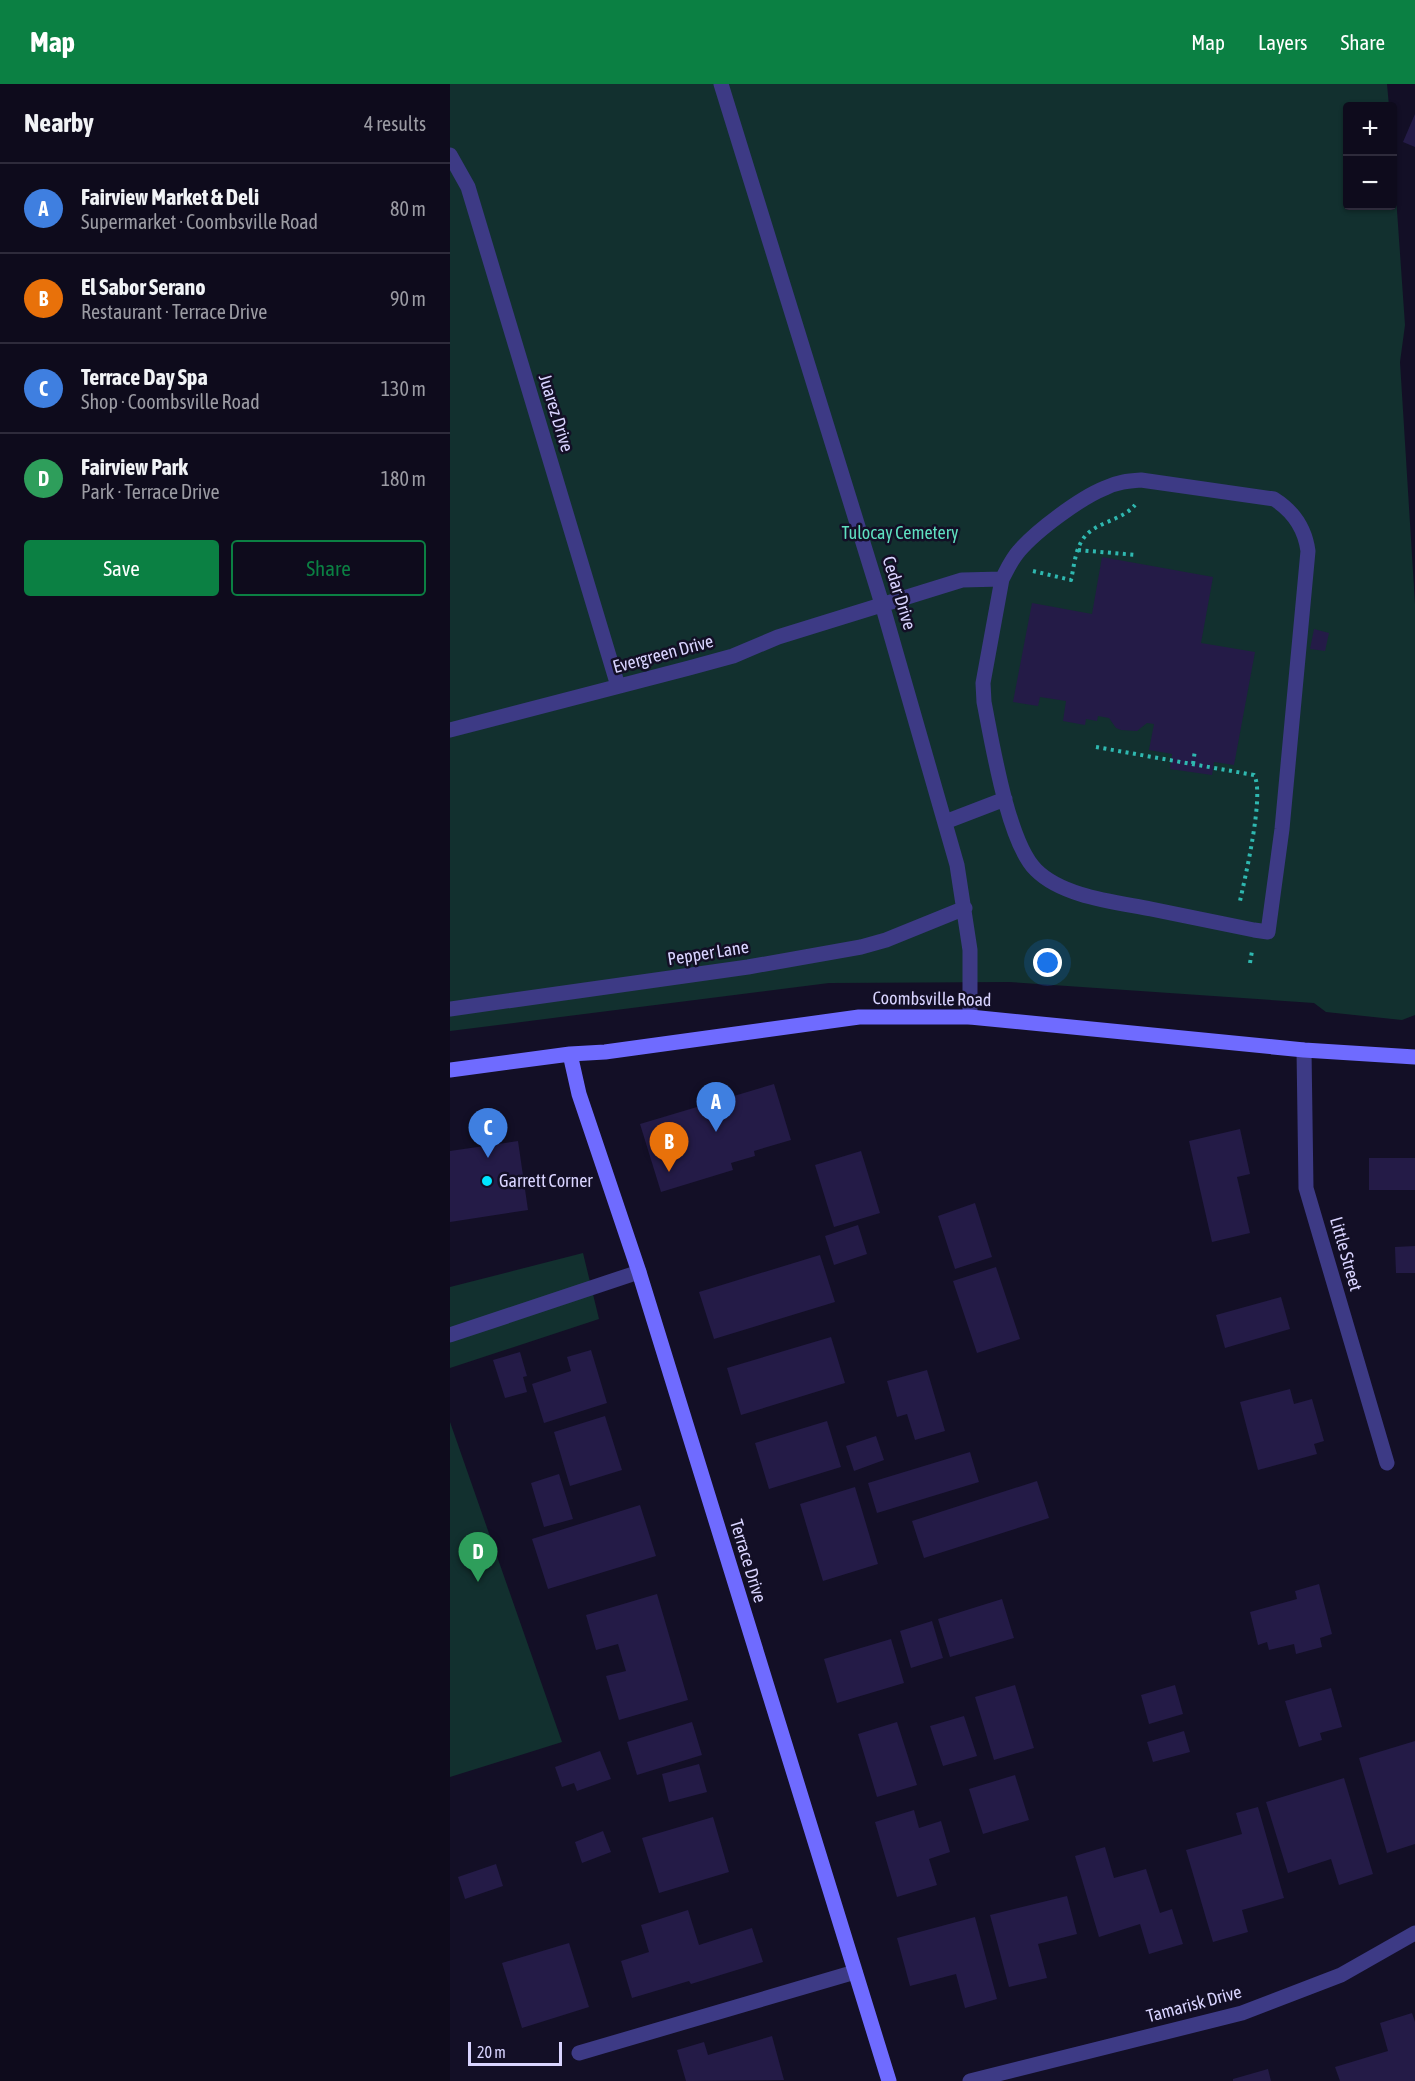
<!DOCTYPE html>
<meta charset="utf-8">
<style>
:root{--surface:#0e0b1c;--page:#171425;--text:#f1f3f6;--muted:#9b9ba3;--line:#2e2b3b;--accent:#0b8043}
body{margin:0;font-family:"Asap Condensed",sans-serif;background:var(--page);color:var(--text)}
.controls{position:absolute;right:18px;top:18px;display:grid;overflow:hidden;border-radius:6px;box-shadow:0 2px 4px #0004}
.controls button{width:54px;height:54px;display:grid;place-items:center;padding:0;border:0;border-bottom:2px solid var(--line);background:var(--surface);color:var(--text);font:30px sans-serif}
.scale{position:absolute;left:18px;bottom:15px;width:94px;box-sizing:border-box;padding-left:6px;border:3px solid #d9d4ff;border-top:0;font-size:16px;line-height:21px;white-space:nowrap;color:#d9d4ff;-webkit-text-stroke:4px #130f26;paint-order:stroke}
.you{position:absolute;left:598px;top:879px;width:21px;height:21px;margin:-15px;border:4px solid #fff;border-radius:50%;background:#1a73e8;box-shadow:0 0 0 9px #1a73e833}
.badge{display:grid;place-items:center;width:39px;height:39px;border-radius:50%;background:var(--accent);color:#fff;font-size:20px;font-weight:700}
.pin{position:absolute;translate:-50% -50px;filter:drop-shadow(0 2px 3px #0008)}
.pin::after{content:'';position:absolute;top:32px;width:21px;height:18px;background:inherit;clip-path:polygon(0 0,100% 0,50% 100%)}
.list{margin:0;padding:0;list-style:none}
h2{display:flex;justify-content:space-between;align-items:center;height:78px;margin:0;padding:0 24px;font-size:26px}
h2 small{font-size:20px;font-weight:400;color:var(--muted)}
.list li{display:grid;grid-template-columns:39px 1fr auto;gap:18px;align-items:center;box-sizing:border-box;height:90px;padding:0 24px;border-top:2px solid var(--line)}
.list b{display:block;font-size:22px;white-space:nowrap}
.list p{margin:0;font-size:20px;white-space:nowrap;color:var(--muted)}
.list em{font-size:20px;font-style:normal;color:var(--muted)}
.actions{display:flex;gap:12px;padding:18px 24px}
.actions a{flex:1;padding:14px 0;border:2px solid var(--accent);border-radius:6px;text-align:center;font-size:21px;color:var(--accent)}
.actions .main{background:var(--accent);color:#fff}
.map{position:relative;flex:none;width:965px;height:1997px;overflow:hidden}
header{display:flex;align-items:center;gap:36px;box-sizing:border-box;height:84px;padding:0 30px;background:var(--accent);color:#fff}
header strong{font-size:28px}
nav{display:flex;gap:33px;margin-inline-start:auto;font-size:21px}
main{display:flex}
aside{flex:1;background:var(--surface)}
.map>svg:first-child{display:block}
</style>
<header>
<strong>Map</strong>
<nav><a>Map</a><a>Layers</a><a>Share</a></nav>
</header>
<main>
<aside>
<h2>Nearby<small>4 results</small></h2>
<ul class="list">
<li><span class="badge" style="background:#3f7fe0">A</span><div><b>Fairview Market &amp; Deli</b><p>Supermarket · Coombsville Road</p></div><em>80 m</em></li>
<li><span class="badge" style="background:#e8710a">B</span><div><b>El Sabor Serano</b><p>Restaurant · Terrace Drive</p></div><em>90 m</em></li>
<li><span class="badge" style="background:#3f7fe0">C</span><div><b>Terrace Day Spa</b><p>Shop · Coombsville Road</p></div><em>130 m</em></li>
<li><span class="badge" style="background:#2e9e5b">D</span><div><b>Fairview Park</b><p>Park · Terrace Drive</p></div><em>180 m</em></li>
</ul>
<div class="actions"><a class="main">Save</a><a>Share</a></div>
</aside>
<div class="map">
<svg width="965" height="1997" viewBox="0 0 965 1997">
<rect width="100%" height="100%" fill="#130f26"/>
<path fill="#12302f" d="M0,0H937L939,22H898V122H942L943,69L955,241L950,278L965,520V931L952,936L876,928L864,919L559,898L379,899L0,947Z
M133,1169L149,1235L0,1284V1203Z
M0,1338L112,1658L0,1693Z"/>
<path fill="#241b47" d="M965,30V63L953,58Z
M652,473L763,493L751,559L805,568L784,681L764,678L762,691L720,685L722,670L699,666L704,640L697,639L687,647L671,646L666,644L659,634L648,632L647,637L636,635L635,641L613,637L616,617L590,613L588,622L563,618L582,519L642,530Z
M864,545L879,549L875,567L860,565Z
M324,1000L341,1056L304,1067L305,1072L281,1079L283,1086L211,1108L190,1040Z
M790,1045L800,1090L787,1093L800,1149L762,1158L739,1057Z
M68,1057L78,1126L0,1138V1067Z
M411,1067L430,1129L384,1143L365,1081Z
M919,1074H965V1106H919Z
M525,1119L542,1173L505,1185L488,1132Z
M408,1141L417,1170L384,1181L375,1152Z
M965,1162V1189H946L945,1163Z
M370,1171L385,1218L264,1255L249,1208Z
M546,1183L570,1255L527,1269L503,1197Z
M831,1213L840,1245L775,1264L766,1231Z
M381,1253L395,1299L291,1331L277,1284Z
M141,1266L157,1319L94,1339L82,1300L121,1287L117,1273Z
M70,1268L77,1292L73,1293L77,1308L55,1314L43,1276Z
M477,1286L495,1347L465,1356L457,1330L447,1333L437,1297Z
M840,1305L844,1320L862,1315L874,1357L864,1360L867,1370L808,1386L790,1318Z
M155,1332L172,1386L120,1402L104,1348Z
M377,1337L391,1383L319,1405L305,1359Z
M426,1352L434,1376L404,1387L396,1362Z
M520,1368L529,1398L427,1429L418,1399Z
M109,1390L123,1435L94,1443L81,1399Z
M587,1397L599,1434L474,1474L462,1437Z
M405,1403L428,1480L373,1497L350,1420Z
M190,1421L206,1472L98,1505L82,1455Z
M869,1500L882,1550L870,1554L872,1563L846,1570L844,1560L819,1566L817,1558L808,1561L800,1528L847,1515L845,1507Z
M207,1510L238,1616L169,1636L156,1592L176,1587L168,1560L146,1566L136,1531Z
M552,1515L564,1554L500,1573L488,1535Z
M482,1537L493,1574L461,1584L450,1547Z
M441,1555L454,1599L387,1619L374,1575Z
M565,1601L584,1664L544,1676L525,1613Z
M725,1601L733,1630L699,1640L691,1611Z
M881,1604L892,1643L870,1649L872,1656L849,1663L835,1617Z
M514,1632L527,1672L493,1682L480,1642Z
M242,1638L252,1671L187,1691L177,1658Z
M447,1638L467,1701L427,1713L408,1650Z
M734,1647L740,1668L703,1678L697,1658Z
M965,1657V1760L937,1769L909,1674Z
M150,1667L161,1695L127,1707L124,1699L112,1703L105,1683Z
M249,1680L257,1708L219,1718L212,1690Z
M565,1691L579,1736L533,1750L519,1705Z
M894,1694L923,1790L889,1801L881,1775L838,1789L816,1718Z
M808,1723L834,1814L792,1826L798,1848L763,1858L736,1766L792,1750L786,1729Z
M464,1726L469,1744L491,1737L500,1768L479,1775L487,1801L447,1813L425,1738Z
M263,1733L279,1788L209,1809L192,1754Z
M153,1747L161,1768L132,1779L125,1758Z
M655,1763L664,1794L696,1785L710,1829L722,1825L733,1860L699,1870L690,1840L649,1853L625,1772Z
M46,1780L53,1802L15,1815L8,1793Z
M617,1812L627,1850L588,1860L597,1894L559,1903L540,1831Z
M238,1826L249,1861L302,1844L313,1878L241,1900L239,1897L182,1914L171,1877L199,1868L191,1841Z
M525,1833L547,1915L515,1924L506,1890L460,1902L447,1854Z
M119,1859L139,1923L72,1944L52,1879Z
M962,1929L965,1938V1997H890L885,1983L938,1967L930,1939Z
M322,1952L334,1996L236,1997L227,1966L254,1958L258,1971Z
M818,1985L821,1997H783V1995Z"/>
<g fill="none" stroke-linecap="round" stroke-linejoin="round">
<path stroke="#2fb8b0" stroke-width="4" stroke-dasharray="3 4.5" stroke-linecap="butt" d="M628,466L686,471
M583,487L621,496C624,483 625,466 633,455C644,438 672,437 685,421
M646,663L804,691C815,709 795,794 790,817L792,819
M743,680L745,666
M800,879L802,867"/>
<path stroke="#3d3a85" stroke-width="15" d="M271,0L432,520L507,781L520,866V933
M0,71L18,103L168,602
M0,646L239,584L283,572L328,553L512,496L552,495C557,486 561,476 569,467C586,447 630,414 655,404C667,398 678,397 691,396L824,415C843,427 855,445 858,467L832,745L818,848L804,846C770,839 736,832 701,825C666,818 613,813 586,786C558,759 542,658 534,618L533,599L552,495
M495,738L555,715
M0,925L298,883L411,863L436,856L515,824
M0,1251L189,1188
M129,1969L405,1888"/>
<path stroke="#3d3a85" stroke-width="15" d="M854,966L856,1104L937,1379
M520,1997L792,1929L891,1891L965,1849"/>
<path stroke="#6f6bff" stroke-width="15" d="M120,970L129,1010L189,1188L439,1997
M0,986L120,970L155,968L409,933H520L854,966L965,973"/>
</g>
<circle fill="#00e5ff" stroke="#130f26" stroke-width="2" cx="37" cy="1097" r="6"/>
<g text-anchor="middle" stroke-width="5" stroke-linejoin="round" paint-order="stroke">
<g font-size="18" fill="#d9d4ff" stroke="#130f26">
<text transform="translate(106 329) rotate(73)" y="6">Juarez Drive</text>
<text transform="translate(449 509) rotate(73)" y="6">Cedar Drive</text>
<text transform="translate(213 570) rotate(-15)" y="6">Evergreen Drive</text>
<text transform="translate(258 869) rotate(-9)" y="6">Pepper Lane</text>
<text transform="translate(482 915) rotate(1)" y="6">Coombsville Road</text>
<text transform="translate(896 1170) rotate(74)" y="6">Little Street</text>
<text transform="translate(298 1477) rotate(73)" y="6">Terrace Drive</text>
<text transform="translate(744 1920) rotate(-15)" y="6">Tamarisk Drive</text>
</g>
<g font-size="18" fill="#5fe0c0" stroke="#130f26">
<text x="450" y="455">Tulocay Cemetery</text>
</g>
<g font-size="18" fill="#d9d4ff" stroke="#130f26" text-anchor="start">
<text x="49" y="1103">Garrett Corner</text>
</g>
</g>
</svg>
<div class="controls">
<button>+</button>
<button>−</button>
</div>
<div class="scale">20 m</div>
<div class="you"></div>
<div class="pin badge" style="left:266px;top:1048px;background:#3f7fe0">A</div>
<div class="pin badge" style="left:219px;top:1088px;background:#e8710a">B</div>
<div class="pin badge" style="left:38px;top:1074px;background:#3f7fe0">C</div>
<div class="pin badge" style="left:28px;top:1498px;background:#2e9e5b">D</div>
</div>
</main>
